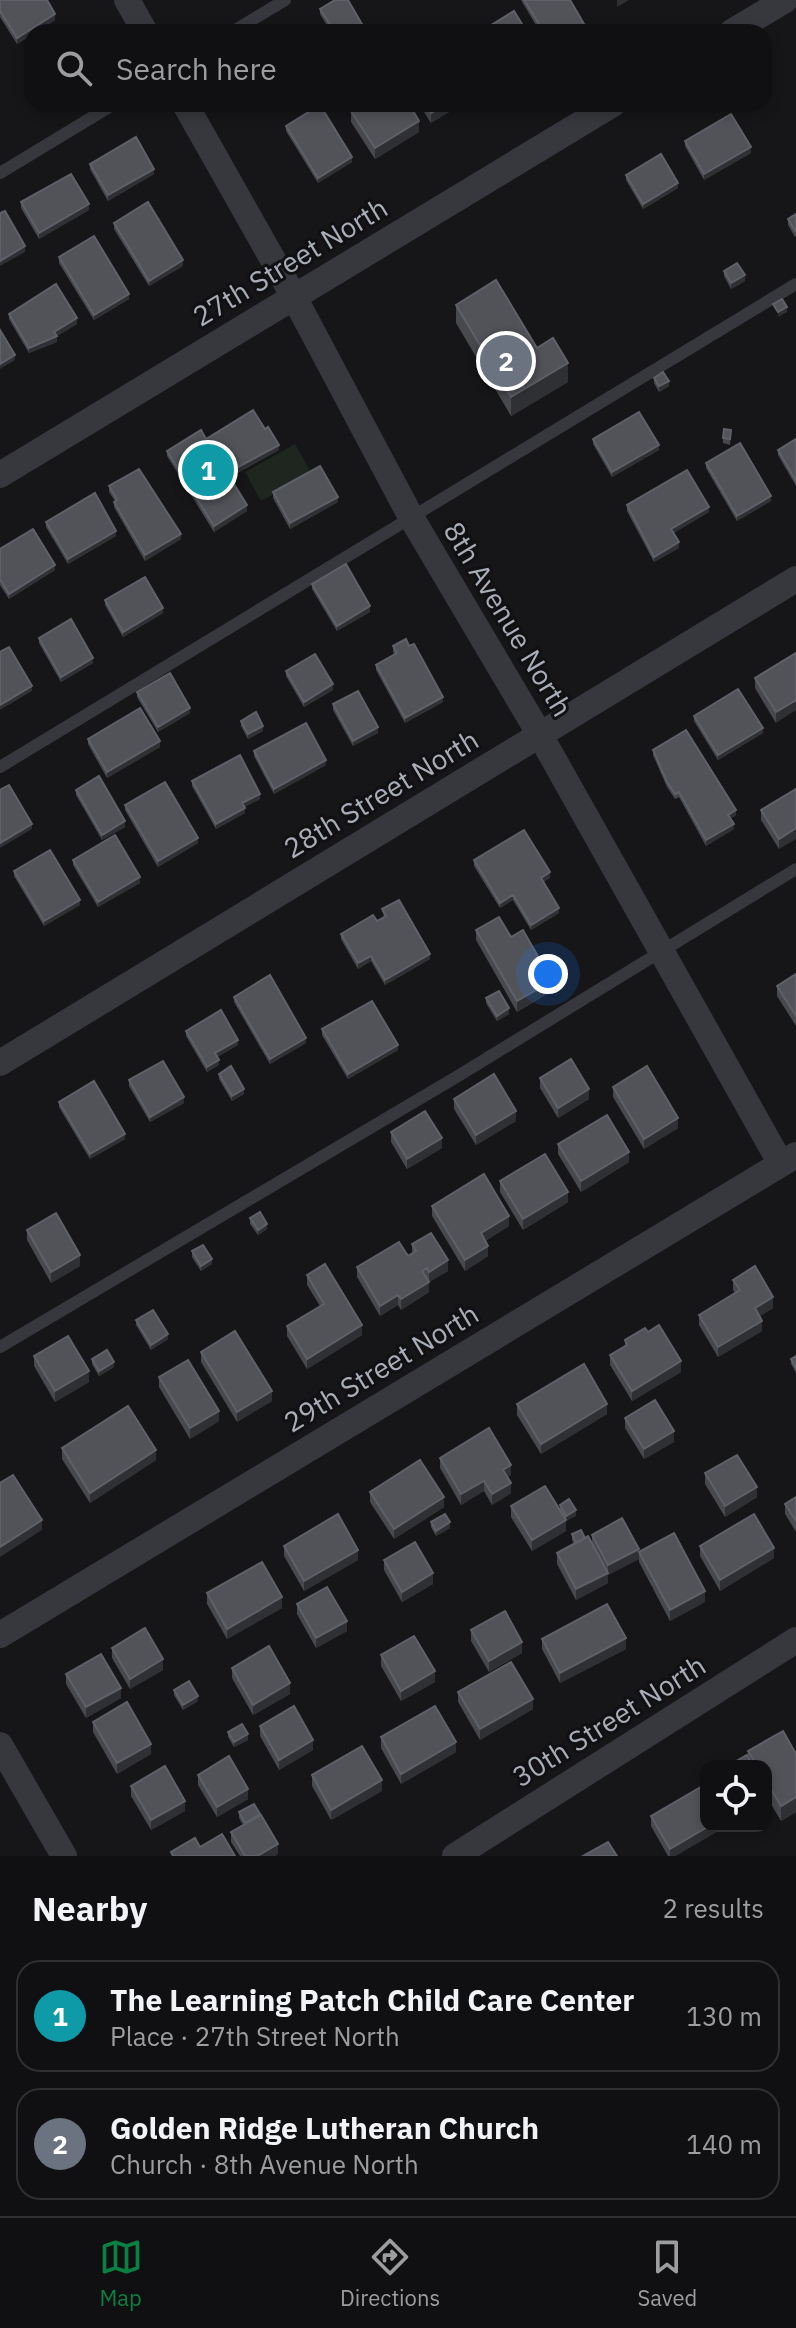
<!DOCTYPE html>
<meta charset="utf-8">
<style>
:root{--surface:#101012;--page:#19191b;--text:#f1f3f6;--muted:#9c9d9f;--line:#303032;--accent:#0b8043}
body{margin:0;font-family:"IBM Plex Sans",sans-serif;background:var(--page);color:var(--text)}
.controls{position:absolute;right:24px;bottom:24px;display:grid;overflow:hidden;border-radius:16px;box-shadow:0 4px 12px #0003}
.controls button{width:72px;height:72px;display:grid;place-items:center;padding:0;border:0;border-bottom:2px solid var(--line);background:var(--surface);color:var(--text);font:40px sans-serif}
.you{position:absolute;left:548px;top:974px;width:28px;height:28px;margin:-20px;border:6px solid #fff;border-radius:50%;background:#1a73e8;box-shadow:0 0 0 12px #1a73e833}
.badge{display:grid;place-items:center;width:52px;height:52px;border-radius:50%;background:var(--accent);color:#fff;font-size:26px;font-weight:700}
.pin{position:absolute;translate:-50% -50%;border:4px solid #fff;box-shadow:0 2px 8px #0006}
.list{margin:0;padding:0;list-style:none}
h2{display:flex;justify-content:space-between;align-items:center;height:104px;margin:0;padding:0 32px;font-size:34px}
h2 small{font-size:26px;font-weight:400;color:var(--muted)}
.list li{display:grid;grid-template-columns:52px 1fr auto;gap:24px;align-items:center;box-sizing:border-box;height:112px;margin:0 16px 16px;padding:0 16px;border:2px solid var(--line);border-radius:24px}
.list b{display:block;font-size:30px;white-space:nowrap}
.list p{margin:0;font-size:26px;white-space:nowrap;color:var(--muted)}
.list em{font-size:26px;font-style:normal;color:var(--muted)}
.icon{flex:none;width:44px;height:44px;fill:none;stroke:currentColor;stroke-width:2;stroke-linecap:round;stroke-linejoin:round}
.map{position:relative;flex:none;width:796px;height:1856px;overflow:hidden}
.search{position:absolute;background:var(--surface);box-shadow:0 4px 12px #0003;left:24px;right:24px;top:24px;height:88px;display:flex;align-items:center;gap:20px;box-sizing:border-box;padding:0 28px;border-radius:24px;color:var(--muted);font-size:30px}
.sheet{height:360px;background:var(--surface)}
nav{display:flex;justify-content:space-around;align-items:center;box-sizing:border-box;height:112px;border-top:2px solid var(--line);background:var(--surface);font-size:22px;color:var(--muted)}
nav a{display:grid;justify-items:center;gap:4px}
nav .on{color:var(--accent)}
.map>svg:first-child{display:block}
</style>
<div class="map">
<svg width="796" height="1856" viewBox="0 0 796 1856">
<rect width="100%" height="100%" fill="#161618"/>
<path fill="#1e261f" d="M295,444L312,474L261,501L245,472Z"/>
<g fill="none" stroke-linecap="round" stroke-linejoin="round">
<path stroke="#37383d" stroke-width="12" d="M232,32L285,0
M0,173L114,104
M0,767L796,284
M0,1347L458,1076L796,869"/>
<path stroke="#37383d" stroke-width="26" d="M127,0L145,32
M732,32L785,0
M185,104L294,297L411,517L540,735L781,1164
M0,475L613,104
M0,1063L796,579
M0,1635L796,1155
M0,1745L64,1856
M455,1856L796,1640"/>
</g>
<path fill="#47494d" d="M0,0L55,20L17,44L0,17Z
M521,0H570L584,29L579,32H540Z
M320,9L363,31L361,32H331L320,14Z
M419,104H462L431,123Z
M351,111L419,132L375,159L351,122Z
M286,126L352,162L318,183L286,131Z
M685,141L751,153L704,180L685,146Z
M90,164L154,174L108,201L90,169Z
M626,175L678,188L643,209L626,180Z
M21,202L89,210L39,239L21,208Z
M796,214V236L795,237L788,225V219Z
M114,223L183,266L149,286L114,229Z
M59,257L129,299L94,320L59,263Z
M724,271L745,281L731,289L724,276Z
M456,305L537,348L568,382L511,416L456,323Z
M9,314L77,324L57,336V342L29,353L9,319Z
M654,378L669,386L659,392L654,383Z
M731,430L730,445L723,443V438Z
M206,439L279,450L230,477L247,511L214,532L167,456V451Z
M593,439L659,450L612,477L593,444Z
M796,439V486L778,455V450Z
M706,463L771,501L737,521L706,468Z
M109,486L181,539L145,561L114,507V502L115,501L109,492Z
M273,492L338,502L290,529L273,498Z
M627,505L709,512L673,533L679,548L654,562L627,511Z
M46,522L116,536L68,564L46,527Z
M0,549L55,570L9,599L0,585Z
M312,584L370,612L337,631L312,589Z
M105,600L163,613L123,637L105,605Z
M39,638L93,663L61,682L39,643Z
M393,646L443,702L405,723L376,670V665L394,654L393,652Z
M796,653L776,723L755,688V678Z
M286,671L333,690L304,707L286,676Z
M137,692L190,713L158,732L137,697Z
M333,704L378,733L353,746L333,710Z
M694,716L763,733L718,760L694,721Z
M241,721L263,731L248,739L241,726Z
M88,739L160,747L107,778L88,744Z
M653,750L736,815L730,819L734,829L706,846L679,797L675,799L667,787L653,755Z
M254,751L326,765L274,794L254,756Z
M192,781L260,799L244,807L245,813L216,829L192,786Z
M796,789L779,849L761,820V810Z
M76,790L125,827L102,840L76,795Z
M125,805L198,843L158,867L125,810Z
M73,860L140,883L98,907L73,865Z
M474,860L550,878L543,882L559,913L531,930L513,900L500,908L474,866Z
M14,871L80,905L44,926L14,876Z
M382,909L430,959L385,985L371,961L358,969L341,939V934L377,921L384,917Z
M476,930L511,937L552,991L517,1012L476,940Z
M796,974V1026L777,996V986Z
M234,997L306,1043L270,1064L234,1002Z
M486,998L509,1014L497,1021L486,1003Z
M322,1029L398,1050L348,1079L322,1035Z
M186,1031L238,1045L217,1057L219,1065L207,1072L186,1036Z
M219,1074L244,1094L232,1101L219,1079Z
M540,1078L589,1099L558,1118L540,1088Z
M129,1080L184,1103L150,1122L129,1086Z
M613,1087L678,1128L644,1149L613,1097Z
M454,1099L516,1121L476,1145L454,1109Z
M59,1102L125,1139L90,1159L59,1107Z
M391,1132L442,1148L407,1169L391,1142Z
M558,1144L629,1162L581,1192L558,1154Z
M500,1181L568,1202L523,1230L500,1192Z
M432,1206L509,1226L485,1241L488,1256L465,1271L432,1216Z
M250,1218L267,1229L258,1235L250,1224Z
M27,1230L80,1266L51,1283L27,1240Z
M412,1244L448,1271L429,1282V1292L401,1310L398,1305L380,1316L357,1277V1267L408,1256L412,1254Z
M192,1251L212,1264L201,1271L192,1257Z
M307,1275L362,1335L307,1369L287,1336V1326L320,1306L307,1285Z
M733,1280L773,1308L760,1316L762,1331L718,1357L699,1325V1315L735,1293L733,1290Z
M136,1320L168,1339L151,1350L136,1325Z
M625,1340L681,1372L632,1401L610,1365V1355L625,1346Z
M201,1352L272,1401L237,1422L201,1362Z
M34,1356L89,1382L55,1402L34,1366Z
M796,1356V1373L791,1364V1359Z
M92,1359L114,1367L99,1376L92,1364Z
M159,1377L219,1421L190,1439L159,1387Z
M517,1404L607,1414L541,1454L517,1415Z
M625,1418L674,1442L644,1459L625,1428Z
M62,1448L156,1460L90,1503L62,1459Z
M440,1458L511,1475L507,1477L511,1493L492,1505L484,1491L461,1505L440,1468Z
M705,1473L757,1497L725,1517L705,1484Z
M370,1492L444,1507L394,1539L370,1502Z
M796,1497V1532L785,1514V1504Z
M560,1505L576,1516L566,1520V1531L532,1551L511,1517V1506L560,1510Z
M431,1522L450,1528L436,1536L431,1527Z
M572,1534L585,1538L592,1543V1535L639,1559L608,1575V1574V1583L576,1600L557,1564V1553L574,1544L572,1540Z
M284,1546L358,1560L304,1591L284,1556Z
M700,1546L774,1558L720,1591L700,1556Z
M639,1552L705,1602L670,1621L639,1562Z
M384,1560L433,1584L402,1602L384,1570Z
M207,1593L282,1608L227,1639L207,1604Z
M297,1604L347,1631L316,1648L297,1614Z
M471,1630L522,1653L489,1672L471,1641Z
M542,1639L626,1649L560,1683L542,1649Z
M112,1648L163,1670L130,1689L112,1658Z
M381,1655L435,1682L401,1701L381,1666Z
M232,1668L290,1694L253,1715L232,1678Z
M66,1674L121,1698L86,1718L66,1684Z
M174,1690L198,1701L183,1710L174,1695Z
M458,1692L533,1709L480,1740L458,1702Z
M93,1722L151,1754L117,1774L93,1732Z
M260,1726L313,1750L279,1770L260,1736Z
M228,1732L248,1740L234,1747L228,1737Z
M381,1737L456,1752L401,1784L381,1748Z
M748,1751L796,1754V1812L781,1821L771,1804V1810L766,1813V1766H728L748,1757Z
M198,1775L248,1799L217,1817L198,1785Z
M312,1775L382,1791L331,1820L312,1786Z
M131,1786L185,1811L151,1830L131,1796Z
M239,1812L278,1854L275,1856H240L231,1842V1832L243,1825L239,1818Z
M651,1816L725,1826V1827L675,1856H668L651,1826Z"/>
<path fill="#2f3033" d="M617,0H629L617,7Z
M55,14V20L35,32H32V34L17,44V38Z
M584,24V29L579,32H571Z
M363,26V31L353,32Z
M446,104H462L431,123V113Z
M419,121V132L375,159V148Z
M751,147V153L704,180V174Z
M352,157V162L318,183V178Z
M154,169V174L108,201V195Z
M678,183V188L643,209V204Z
M89,204V210L39,239V233Z
M25,246V252L0,266V261Z
M183,260V266L149,286V281Z
M745,275V281L731,289V283Z
M129,294V299L94,320V315Z
M787,307V312L778,317V312Z
M77,318V324L55,337L57,336V342L29,353V348Z
M15,355V360L0,369V364Z
M568,363V382L511,416V397Z
M669,381V386L659,392V386Z
M279,445V450L227,478V473Z
M659,445V450L612,477V472Z
M771,496V501L737,521V516Z
M338,497V502L290,529V523Z
M247,505V511L214,532V526Z
M709,507V512L671,535V529Z
M116,531V536L68,564V559Z
M181,534V539L145,561V555Z
M679,542V548L654,562V557Z
M55,565V570L9,599V594Z
M370,606V612L337,631V626Z
M163,608V613L123,637V632Z
M93,658V663L61,682V677Z
M333,684V690L304,707V702Z
M32,686V691L0,710V705Z
M443,697V702L405,723V718Z
M796,700V710L776,723V712Z
M190,708V713L158,732V727Z
M263,726V731L248,739V734Z
M378,727V733L353,746V741Z
M763,728V733L718,760V755Z
M160,741V747L107,778V772Z
M326,760V765L274,794V789Z
M260,794V799L242,808V803Z
M245,808V813L216,829V824Z
M736,810V815L728,820V815Z
M125,821V827L102,840V835Z
M32,824V829L0,848V843Z
M734,824V829L706,846V840Z
M796,828V839L779,849V839Z
M198,838V843L158,867V861Z
M550,872V878L541,883V878Z
M140,877V883L98,907V902Z
M513,895V900L500,908V903Z
M80,900V905L44,926V921Z
M559,908V913L531,930V925Z
M430,954V959L385,985V980Z
M371,956V961L358,969V963Z
M552,981V991L517,1012V1001Z
M509,1008V1014L497,1021V1016Z
M306,1038V1043L270,1064V1059Z
M238,1040V1045L215,1058V1053Z
M398,1045V1050L348,1079V1074Z
M219,1060V1065L207,1072V1067Z
M244,1089V1094L232,1101V1096Z
M589,1089V1099L558,1118V1108Z
M184,1097V1103L150,1122V1117Z
M516,1111V1121L476,1145V1135Z
M678,1118V1128L644,1149V1139Z
M125,1134V1139L90,1159V1154Z
M442,1138V1148L407,1169V1159Z
M629,1152V1162L581,1192V1181Z
M568,1192V1202L523,1230V1219Z
M509,1216V1226L481,1244V1233Z
M267,1224V1229L258,1235V1230Z
M488,1246V1256L465,1271V1260Z
M80,1255V1266L51,1283V1272Z
M212,1259V1264L201,1271V1266Z
M448,1260V1271L429,1282V1272Z
M429,1282V1292L401,1310V1299Z
M398,1295V1305L380,1316V1306Z
M773,1297V1308L755,1319V1308Z
M762,1321V1331L718,1357V1347Z
M362,1325V1335L307,1369V1359Z
M168,1334V1339L151,1350V1345Z
M681,1361V1372L632,1401V1391Z
M114,1362V1367L99,1376V1371Z
M89,1371V1382L55,1402V1391Z
M272,1391V1401L237,1422V1412Z
M607,1404V1414L541,1454V1444Z
M219,1411V1421L190,1439V1428Z
M674,1431V1442L644,1459V1449Z
M156,1450V1460L90,1503V1493Z
M511,1465V1475L503,1480V1470Z
M484,1481V1491L461,1505V1494Z
M511,1483V1493L492,1505V1494Z
M757,1487V1497L725,1517V1506Z
M444,1497V1507L394,1539V1529Z
M576,1510V1516L566,1521V1516Z
M42,1520V1530L0,1557V1547Z
M566,1520V1531L532,1551V1540Z
M450,1522V1528L436,1536V1531Z
M774,1548V1558L720,1591V1580Z
M639,1549V1559L608,1575V1565Z
M358,1550V1560L304,1591V1581Z
M433,1573V1584L402,1602V1592Z
M608,1573V1583L576,1600V1589Z
M705,1591V1602L670,1621V1610Z
M282,1597V1608L227,1639V1629Z
M347,1621V1631L316,1648V1638Z
M626,1638V1649L560,1683V1673Z
M522,1642V1653L489,1672V1661Z
M163,1659V1670L130,1689V1679Z
M435,1671V1682L401,1701V1691Z
M290,1683V1694L253,1715V1705Z
M121,1688V1698L86,1718V1707Z
M198,1696V1701L183,1710V1705Z
M533,1699V1709L480,1740V1729Z
M248,1734V1740L234,1747V1742Z
M313,1740V1750L279,1770V1760Z
M456,1742V1752L401,1784V1774Z
M151,1744V1754L117,1774V1763Z
M382,1780V1791L331,1820V1810Z
M768,1784V1797L771,1796V1810L766,1813V1785Z
M248,1789V1799L217,1817V1807Z
M796,1797V1812L781,1821V1806Z
M185,1801V1811L151,1830V1820Z
M709,1826L725,1827L675,1856H670V1849Z
M278,1844V1854L275,1856H257Z"/>
<path fill="#525359" stroke="#5f6168" stroke-width="2" d="M0,0H47L55,14L17,38L0,11Z
M335,0H348L363,26L353,32H335L320,9Z
M524,0H570L584,24L571,32H544Z
M514,11L527,32H480Z
M363,104H409L419,121L375,148L351,111Z
M426,104H446L431,113Z
M320,105L352,157L318,178L286,126Z
M731,114L751,147L704,174L685,141Z
M136,137L154,169L108,195L90,164Z
M661,154L678,183L643,204L626,175Z
M71,174L89,204L39,233L21,202Z
M148,202L183,260L149,281L114,223Z
M5,211L25,246L0,261V213Z
M796,214V231H795L788,219Z
M94,236L129,294L94,315L59,257Z
M737,263L745,275L731,283L724,271Z
M496,280L537,348L553,338L568,363L511,397L456,305Z
M56,284L77,318L54,332L57,336L29,348L9,314Z
M782,299L787,307L778,312L773,304Z
M0,330L15,355L0,364Z
M663,372L669,381L659,386L654,378Z
M253,410L265,429L268,427L279,445L227,473L247,505L214,526L167,451L201,430L206,439Z
M639,412L659,445L612,472L593,439Z
M724,429L731,430L730,439L723,438Z
M796,439V481L778,450Z
M740,443L771,496L737,516L706,463Z
M320,466L338,497L290,523L273,492Z
M139,469L181,534L145,555L114,502L117,500L109,486Z
M687,470L709,507L671,529L679,542L654,557L627,505Z
M95,493L116,531L68,559L46,522Z
M33,529L55,565L9,594L0,579V549Z
M346,564L370,606L337,626L312,584Z
M145,577L163,608L123,632L105,600Z
M71,619L93,658L61,677L39,638Z
M406,639L409,646L414,644L443,697L405,718L376,665L397,653L393,646Z
M9,647L32,686L0,705V652Z
M796,653V700L776,712L755,678Z
M315,654L333,684L304,702L286,671Z
M170,673L190,708L158,727L137,692Z
M738,689L763,728L718,755L694,716Z
M358,691L378,727L353,741L333,704Z
M140,708L160,741L107,772L88,739Z
M256,712L263,726L248,734L241,721Z
M306,723L326,760L274,789L254,751Z
M686,730L736,810L728,815L734,824L706,840L679,792L675,794L667,782L653,750Z
M240,755L260,794L242,803L245,808L216,824L192,781Z
M99,776L125,821L102,835L76,790Z
M165,782L198,838L158,861L125,805Z
M9,785L32,824L0,843V790Z
M796,789V828L779,839L761,810Z
M524,830L550,872L541,878L559,908L531,925L513,895L500,903L474,860Z
M115,835L140,877L98,902L73,860Z
M50,850L80,900L44,921L14,871Z
M399,900L430,954L385,980L371,956L358,963L341,934L373,915L377,921L386,916L382,909Z
M499,917L511,937L523,930L552,981L517,1001L476,930Z
M796,974V1016L777,986Z
M270,975L306,1038L270,1059L234,997Z
M499,991L509,1008L497,1016L486,998Z
M372,1001L398,1045L348,1074L322,1029Z
M221,1010L238,1040L215,1053L219,1060L207,1067L186,1031Z
M571,1059L589,1089L558,1108L540,1078Z
M163,1061L184,1097L150,1117L129,1080Z
M231,1066L244,1089L232,1096L219,1074Z
M647,1066L678,1118L644,1139L613,1087Z
M494,1074L516,1111L476,1135L454,1099Z
M94,1081L125,1134L90,1154L59,1102Z
M425,1111L442,1138L407,1159L391,1132Z
M607,1115L629,1152L581,1181L558,1144Z
M545,1154L568,1192L523,1219L500,1181Z
M484,1174L509,1216L481,1233L488,1246L465,1260L432,1206Z
M260,1212L267,1224L258,1230L250,1218Z
M56,1213L80,1255L51,1272L27,1230Z
M431,1233L448,1260L429,1272L427,1268L422,1271L429,1282L401,1299L398,1295L380,1306L357,1267L399,1242L408,1256L416,1251L412,1244Z
M203,1245L212,1259L201,1266L192,1251Z
M325,1264L362,1325L307,1359L287,1326L324,1304L307,1275Z
M755,1266L773,1297L755,1308L762,1321L718,1347L699,1315L740,1290L733,1280Z
M153,1310L168,1334L151,1345L136,1320Z
M659,1325L681,1361L632,1391L610,1355L627,1345L625,1340L645,1328L648,1332Z
M235,1331L272,1391L237,1412L201,1352Z
M68,1336L89,1371L55,1391L34,1356Z
M107,1350L114,1362L99,1371L92,1359Z
M796,1356V1368L791,1359Z
M188,1360L219,1411L190,1428L159,1377Z
M584,1364L607,1404L541,1444L517,1404Z
M655,1400L674,1431L644,1449L625,1418Z
M128,1406L156,1450L90,1493L62,1448Z
M489,1428L511,1465L503,1470L511,1483L492,1494L484,1481L461,1494L440,1458Z
M737,1455L757,1487L725,1506L705,1473Z
M420,1460L444,1497L394,1529L370,1492Z
M13,1475L42,1520L0,1547V1483Z
M545,1486L566,1520L532,1540L511,1506Z
M796,1497V1521L785,1504Z
M569,1499L576,1510L566,1516L560,1505Z
M338,1514L358,1550L304,1581L284,1546Z
M445,1514L450,1522L436,1531L431,1522Z
M754,1514L774,1548L720,1580L700,1546Z
M622,1518L639,1549L608,1565L592,1535Z
M581,1530L585,1538L576,1543L572,1534Z
M674,1533L705,1591L670,1610L639,1552Z
M588,1536L608,1573L576,1589L557,1553Z
M415,1542L433,1573L402,1592L384,1560Z
M262,1562L282,1597L227,1629L207,1593Z
M327,1587L347,1621L316,1638L297,1604Z
M607,1604L626,1638L560,1673L542,1639Z
M505,1611L522,1642L489,1661L471,1630Z
M145,1628L163,1659L130,1679L112,1648Z
M414,1636L435,1671L401,1691L381,1655Z
M269,1646L290,1683L253,1705L232,1668Z
M101,1654L121,1688L86,1707L66,1674Z
M511,1662L533,1699L480,1729L458,1692Z
M189,1681L198,1696L183,1705L174,1690Z
M127,1702L151,1744L117,1763L93,1722Z
M294,1706L313,1740L279,1760L260,1726Z
M435,1706L456,1742L401,1774L381,1737Z
M242,1724L248,1734L234,1742L228,1732Z
M783,1731L796,1754V1797L781,1806L768,1784L766,1785V1766H728L747,1755L752,1764L755,1762L748,1751Z
M362,1746L382,1780L331,1810L312,1775Z
M229,1756L248,1789L217,1807L198,1775Z
M165,1766L185,1801L151,1820L131,1786Z
M706,1784V1826H709L670,1849L651,1816Z
M766,1787L771,1796L766,1798Z
M254,1804L260,1814L245,1823L239,1812Z
M261,1815L278,1844L257,1856H245L231,1832Z
M222,1834L235,1856H173L171,1852L195,1838L200,1847Z
M608,1842L617,1856H583Z"/>
<g text-anchor="middle" stroke-width="6" stroke-linejoin="round" paint-order="stroke">
<g font-size="28" fill="#a8adb8" stroke="#111113">
<text transform="translate(290 262) rotate(-31)" y="10">27th Street North</text>
<text transform="translate(508 619) rotate(59)" y="10">8th Avenue North</text>
<text transform="translate(381 794) rotate(-31)" y="10">28th Street North</text>
<text transform="translate(381 1368) rotate(-31)" y="10">29th Street North</text>
<text transform="translate(609 1721) rotate(-32)" y="10">30th Street North</text>
</g>
</g>
</svg>
<div class="controls">
<button><svg class="icon" aria-label="locate" viewBox="0 0 24 24"><circle cx="12" cy="12" r="6"/><path d="M12 2v4M12 18v4M2 12h4M18 12h4"/></svg></button>
</div>
<div class="you"></div>
<div class="pin badge" style="left:208px;top:470px;background:#0f9aa8">1</div>
<div class="pin badge" style="left:506px;top:361px;background:#6b7280">2</div>
<div class="search"><svg class="icon" aria-label="search" viewBox="0 0 24 24"><circle cx="10" cy="10" r="6"/><path d="M15 15l6 6"/></svg>Search here</div>
</div>
<section class="sheet">
<h2>Nearby<small>2 results</small></h2>
<ul class="list">
<li><span class="badge" style="background:#0f9aa8">1</span><div><b>The Learning Patch Child Care Center</b><p>Place · 27th Street North</p></div><em>130 m</em></li>
<li><span class="badge" style="background:#6b7280">2</span><div><b>Golden Ridge Lutheran Church</b><p>Church · 8th Avenue North</p></div><em>140 m</em></li>
</ul>
</section>
<nav>
<a class="on"><svg class="icon" aria-label="map" viewBox="0 0 24 24"><path d="M3 6l6-2 6 2 6-2v14l-6 2-6-2-6 2zM9 4v14M15 6v14"/></svg>Map</a>
<a><svg class="icon" aria-label="directions" viewBox="0 0 24 24"><path d="M12 3l9 9-9 9-9-9zM9 14v-3h6M13 9l2 2-2 2"/></svg>Directions</a>
<a><svg class="icon" aria-label="saved" viewBox="0 0 24 24"><path d="M7 4h10v16l-5-4-5 4z"/></svg>Saved</a>
</nav>
